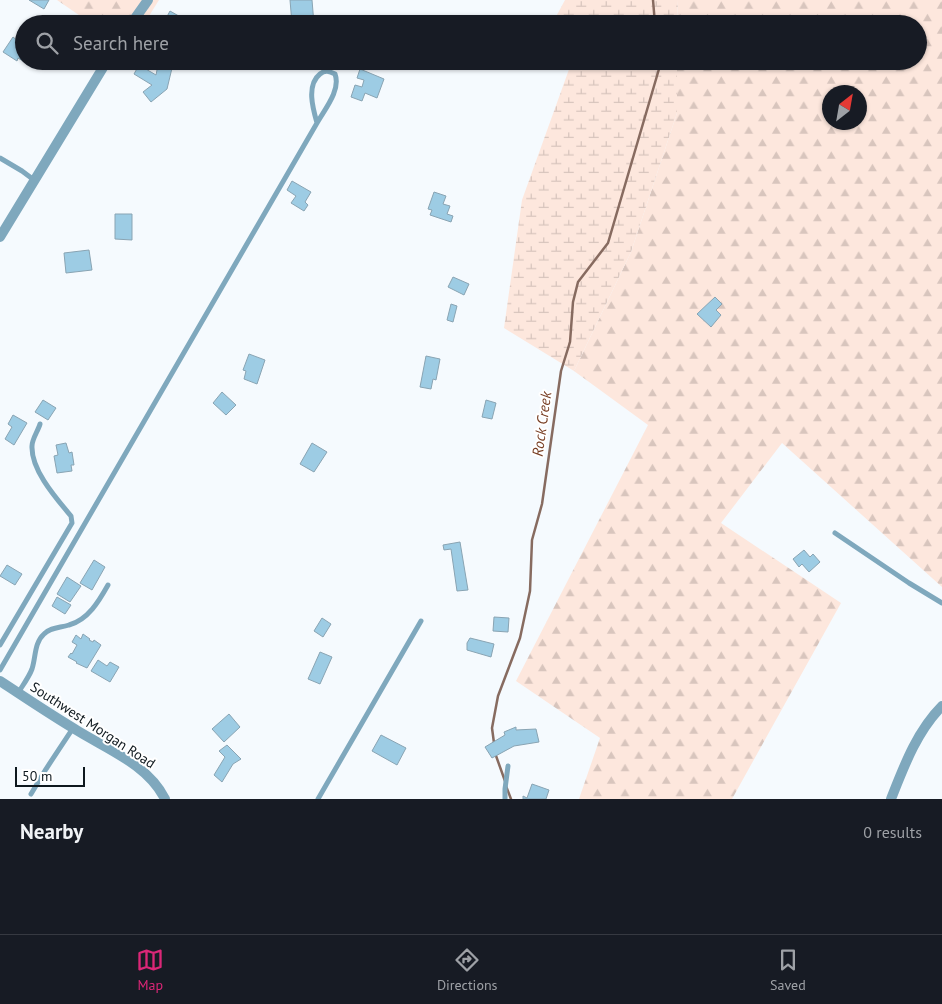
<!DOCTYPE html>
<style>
:root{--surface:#171b24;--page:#20242c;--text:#f1f3f6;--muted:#9ea1a6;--line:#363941;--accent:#db2777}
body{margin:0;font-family:"PT Sans",sans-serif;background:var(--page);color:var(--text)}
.compass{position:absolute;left:822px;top:85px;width:45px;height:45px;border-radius:50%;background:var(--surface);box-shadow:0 1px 4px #0004;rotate:31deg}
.scale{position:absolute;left:15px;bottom:12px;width:70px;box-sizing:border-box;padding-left:5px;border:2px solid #0e181e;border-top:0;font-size:14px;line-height:18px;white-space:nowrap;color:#0e181e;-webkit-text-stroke:4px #fff;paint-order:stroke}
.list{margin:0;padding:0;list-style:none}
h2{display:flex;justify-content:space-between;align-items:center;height:65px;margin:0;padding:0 20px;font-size:21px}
h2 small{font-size:16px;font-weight:400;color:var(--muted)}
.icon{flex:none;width:28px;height:28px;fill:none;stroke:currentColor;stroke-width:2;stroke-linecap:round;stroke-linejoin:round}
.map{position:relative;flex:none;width:942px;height:799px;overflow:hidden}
.search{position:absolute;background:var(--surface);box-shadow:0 1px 4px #0004;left:15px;right:15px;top:15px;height:55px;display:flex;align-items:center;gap:12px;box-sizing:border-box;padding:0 18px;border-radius:28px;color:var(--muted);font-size:19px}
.sheet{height:135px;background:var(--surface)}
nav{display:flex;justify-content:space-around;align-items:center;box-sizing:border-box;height:70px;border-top:1px solid var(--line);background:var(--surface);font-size:14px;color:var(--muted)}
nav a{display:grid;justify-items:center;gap:2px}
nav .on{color:var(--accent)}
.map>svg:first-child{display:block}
</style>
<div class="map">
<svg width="942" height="799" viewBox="0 0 942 799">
<defs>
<pattern id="forest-firs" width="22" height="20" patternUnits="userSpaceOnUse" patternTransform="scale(1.25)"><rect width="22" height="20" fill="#fde7dd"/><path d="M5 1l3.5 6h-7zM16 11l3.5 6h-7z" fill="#d8c5bd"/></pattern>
<pattern id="wetland-marsh" width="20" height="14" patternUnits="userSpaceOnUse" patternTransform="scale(1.25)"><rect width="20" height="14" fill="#fde7dd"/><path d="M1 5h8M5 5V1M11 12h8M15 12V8" fill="none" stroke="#d8c5bd"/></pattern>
</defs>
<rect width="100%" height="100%" fill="#f5fafe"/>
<path fill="url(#forest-firs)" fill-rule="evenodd" d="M57,0H159L144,24H92Z
M678,0H942V587L782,443L721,523L841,603L732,799H579L600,738L516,681L648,425L574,371L631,252L677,113V61H918V24H677ZM830,92H860V122H830Z"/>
<path fill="url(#wetland-marsh)" d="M565,0H678L677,24H552Z
M572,61H677V113L631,252L574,371L504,328L522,200Z"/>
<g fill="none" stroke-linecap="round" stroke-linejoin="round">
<path stroke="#876b60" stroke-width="2.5" d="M653,0L655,24
M494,743L492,728L498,696L520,638L530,591L532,540L542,504L561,371L570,342L573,302L578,282L608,243L659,69L658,61
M495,753L505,781
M506,786L511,799"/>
</g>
<path fill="#9dcce4" stroke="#89a4b3" d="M29,0H49L44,9Z
M290,0H312L314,24H292Z
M170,11L184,19L181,24H163Z
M24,31V61H30L28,64L18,58L17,61L3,52L13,37L18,41Z
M139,65L156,75L158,65L172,68L167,89L151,102L143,92L152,85L134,74Z
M360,69L384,79L377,98L365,93L362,101L351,97L355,85L362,87L364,80L357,78Z
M292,181L311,192L305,202L308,205L304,211L291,203L296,196L287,190Z
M434,192L446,196L443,204L450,206L447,214L453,216L451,222L430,215L432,210L428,209Z
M115,214H132V240L115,239Z
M89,250L92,270L66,273L64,253Z
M453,277L469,284L464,295L448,287Z
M715,297L722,304L716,310L721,315L711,327L697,314Z
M451,304L457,306L453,322L447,320Z
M249,354L265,360L257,384L244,379L246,371L243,370Z
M426,356L440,359L436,380L433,379L431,389L420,387Z
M222,392L236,405L226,415L213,403Z
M43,400L56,408L48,420L35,412Z
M486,400L496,403L492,419L482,417Z
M13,415L27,423L14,445L5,439L12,427L8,424Z
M66,443L69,453L72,452L74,465H71L72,471L57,473L54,456L58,455L56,445Z
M312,443L327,452L314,472L300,464Z
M460,542L468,590L457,591L451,549L444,550L443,545Z
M804,550L810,557L813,554L820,562L809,572L802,564L799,567L793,559Z
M94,560L105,567L92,590L80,583Z
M7,565L22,574L15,585L0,576Z
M67,577L81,586L70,602L57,594Z
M57,597L71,605L65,614L52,606Z
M494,617L509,618L508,632L493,631Z
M322,618L331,624L323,637L314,631Z
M83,634L90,639L89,640L93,642L94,640L101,645L87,668L76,663L77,662L68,657L71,653L72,654L77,645L72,642L76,635L81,639Z
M470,638L494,644L491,657L467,650V643Z
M320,652L332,657L320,684L308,679Z
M98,660L107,666L110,662L119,667L110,682L91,671Z
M229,714L240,727L224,742L212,729Z
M516,727V730L536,729L539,742L514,746L492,758L485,747L505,735L504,732Z
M381,735L406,748L397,765L372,751Z
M227,745L241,759L233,764L222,782L214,775L225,757L219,751Z
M532,784L549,790L546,799H523V796L527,798Z"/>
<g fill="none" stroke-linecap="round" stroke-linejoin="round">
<path stroke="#7fa8bd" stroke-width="5" d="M0,158L22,171L34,180
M835,533L909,583L942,603
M0,645L72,523L71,516C56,498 31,470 32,446C32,439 38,431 40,424
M0,670L317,123C325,109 341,90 335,74C329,71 325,70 320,74C306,85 313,109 317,123
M18,693C23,685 29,677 32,669C36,657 34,643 44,634C51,627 60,628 69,625C88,620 99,601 108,585
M31,794L46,769L73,728
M318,799L421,621
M505,799V789L508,766"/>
<path stroke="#7fa8bd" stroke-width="10" d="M131,24L148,0
M0,237L107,61
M0,681C26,698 51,715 78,731C109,750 148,765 165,799
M891,799C904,766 917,731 942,706"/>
</g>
<g text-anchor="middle" stroke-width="4" stroke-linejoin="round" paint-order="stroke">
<g font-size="14" fill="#0e181e" stroke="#fff">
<text transform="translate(93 725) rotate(33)" y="5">Southwest Morgan Road</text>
</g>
<g font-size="15" font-style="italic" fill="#783e23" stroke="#fff">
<text transform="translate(542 424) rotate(-82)" y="5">Rock Creek</text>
</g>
</g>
</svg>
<svg class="compass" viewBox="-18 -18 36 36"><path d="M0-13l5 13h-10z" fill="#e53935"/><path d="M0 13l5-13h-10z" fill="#9ea1a6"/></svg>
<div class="scale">50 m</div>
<div class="search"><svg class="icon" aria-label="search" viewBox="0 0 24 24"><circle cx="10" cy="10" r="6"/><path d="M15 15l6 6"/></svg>Search here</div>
</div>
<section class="sheet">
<h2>Nearby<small>0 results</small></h2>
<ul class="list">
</ul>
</section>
<nav>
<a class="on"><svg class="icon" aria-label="map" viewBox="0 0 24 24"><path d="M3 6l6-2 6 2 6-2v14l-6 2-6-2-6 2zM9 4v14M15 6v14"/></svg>Map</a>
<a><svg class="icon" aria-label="directions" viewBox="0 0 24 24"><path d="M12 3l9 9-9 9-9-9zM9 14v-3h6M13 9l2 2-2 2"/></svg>Directions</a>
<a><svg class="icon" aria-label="saved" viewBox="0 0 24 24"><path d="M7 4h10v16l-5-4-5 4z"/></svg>Saved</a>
</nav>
